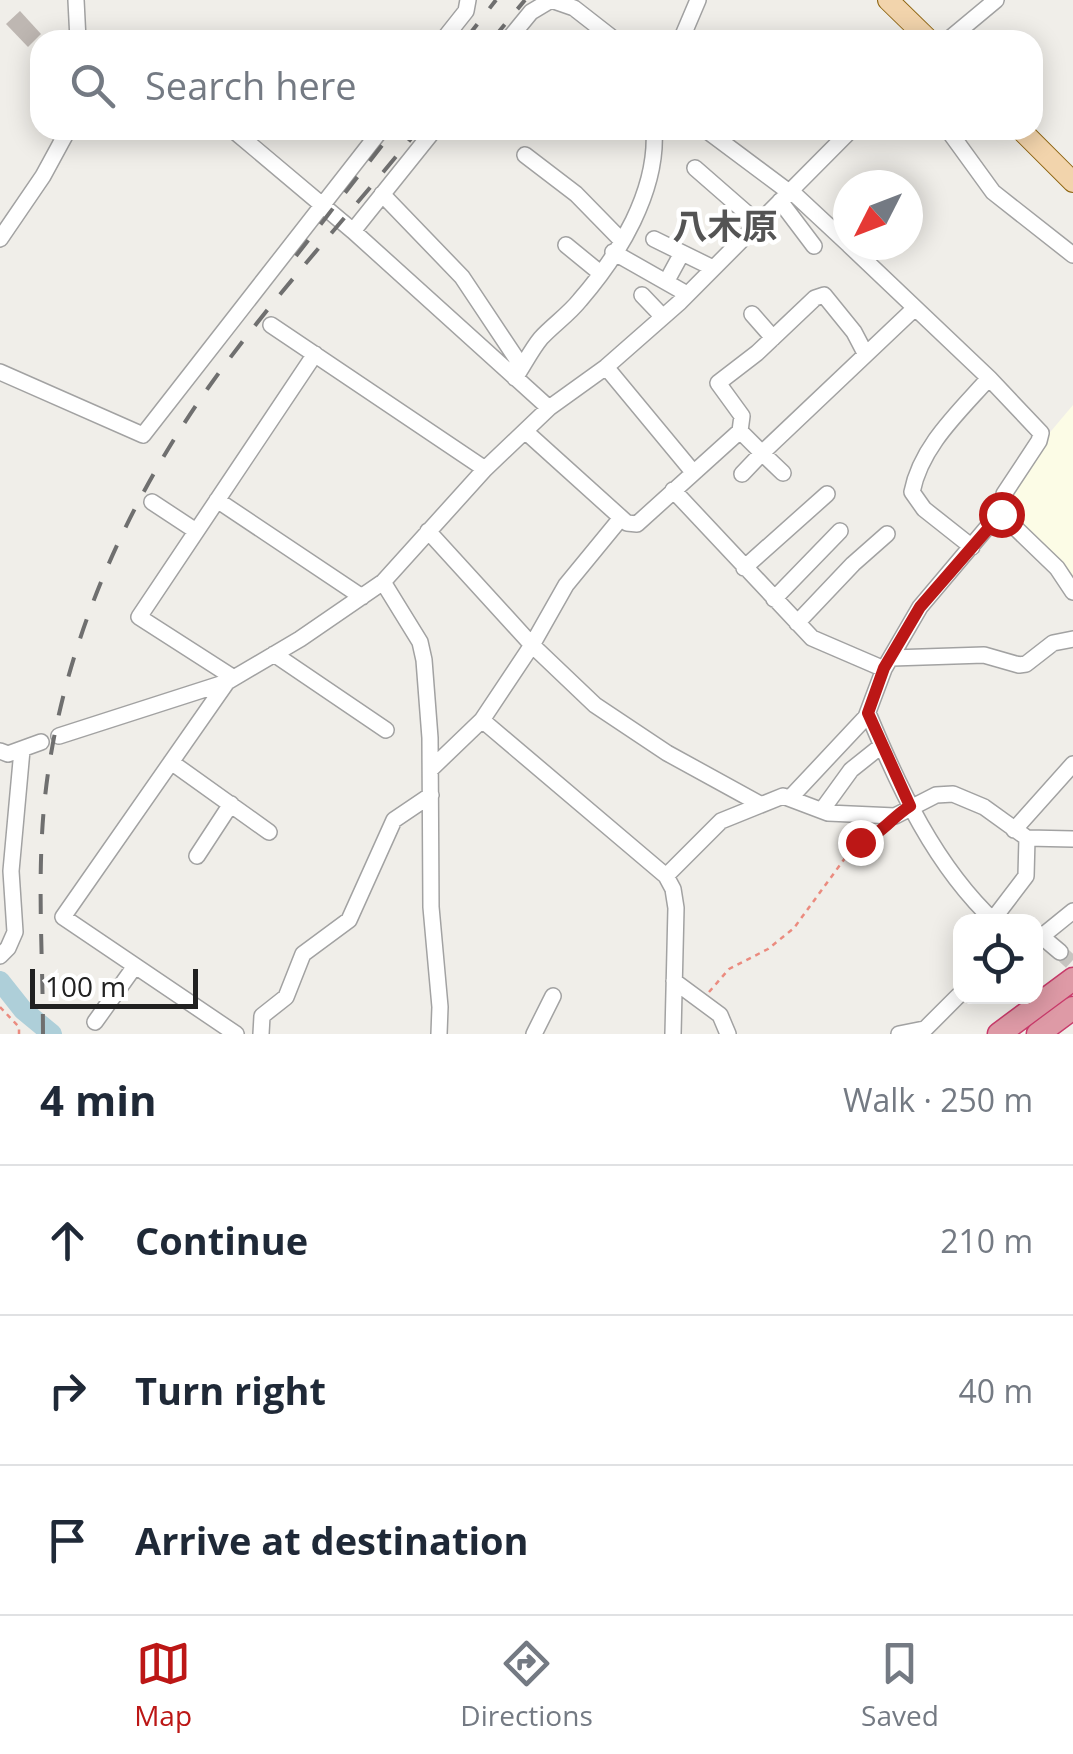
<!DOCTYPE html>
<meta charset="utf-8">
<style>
:root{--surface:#fff;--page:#f2f2f3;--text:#1f2937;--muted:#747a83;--line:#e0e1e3;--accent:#bc1716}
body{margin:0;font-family:"Open Sans","Noto Sans JP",sans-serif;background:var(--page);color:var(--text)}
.controls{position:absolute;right:30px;bottom:30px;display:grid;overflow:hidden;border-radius:20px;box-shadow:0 5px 25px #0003}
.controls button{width:90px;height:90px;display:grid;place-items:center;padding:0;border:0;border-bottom:2px solid var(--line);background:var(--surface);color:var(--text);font:50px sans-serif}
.compass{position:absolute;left:833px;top:170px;width:90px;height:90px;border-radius:50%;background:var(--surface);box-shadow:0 5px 25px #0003;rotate:228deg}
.scale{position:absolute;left:30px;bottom:25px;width:168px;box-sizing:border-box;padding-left:10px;border:5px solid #212121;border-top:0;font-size:28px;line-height:35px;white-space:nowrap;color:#212121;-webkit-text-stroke:8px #fff;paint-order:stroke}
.stop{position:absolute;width:30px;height:30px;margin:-22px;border:8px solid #bc1716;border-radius:50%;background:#fff}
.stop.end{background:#bc1716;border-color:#fff;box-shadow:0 2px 10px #0008}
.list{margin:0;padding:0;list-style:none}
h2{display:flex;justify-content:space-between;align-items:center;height:130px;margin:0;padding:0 40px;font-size:42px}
h2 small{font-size:32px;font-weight:400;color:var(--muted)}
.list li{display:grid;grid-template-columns:65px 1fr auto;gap:30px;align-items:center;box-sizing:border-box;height:150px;padding:0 40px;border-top:2px solid var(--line)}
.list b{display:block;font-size:38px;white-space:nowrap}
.list em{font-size:32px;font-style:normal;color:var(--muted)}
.icon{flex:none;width:55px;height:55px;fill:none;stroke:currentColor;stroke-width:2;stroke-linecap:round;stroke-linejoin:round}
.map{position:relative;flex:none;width:1073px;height:1034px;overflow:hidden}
.search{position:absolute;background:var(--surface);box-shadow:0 5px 25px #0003;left:30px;right:30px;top:30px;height:110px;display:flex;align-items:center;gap:25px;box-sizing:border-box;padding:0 35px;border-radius:30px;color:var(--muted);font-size:38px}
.sheet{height:580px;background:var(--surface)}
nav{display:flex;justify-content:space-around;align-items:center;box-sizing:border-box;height:140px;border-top:2px solid var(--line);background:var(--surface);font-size:28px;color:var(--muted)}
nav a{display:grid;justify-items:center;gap:5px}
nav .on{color:var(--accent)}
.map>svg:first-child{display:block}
</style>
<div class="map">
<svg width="1073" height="1034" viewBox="0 0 1073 1034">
<rect width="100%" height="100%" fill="#f0eee9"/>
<path fill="#fcfce6" d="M1073,405V584L1007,515V496L1041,443Z"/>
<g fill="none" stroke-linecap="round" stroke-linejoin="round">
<path stroke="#aecfd9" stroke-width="20" d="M0,981L23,1010L52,1034"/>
</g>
<path fill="#beb7b2" d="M20,11L41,34L28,47L6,24Z"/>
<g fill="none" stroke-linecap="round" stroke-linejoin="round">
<path stroke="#c7c5c1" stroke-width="15" stroke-dasharray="15 8" stroke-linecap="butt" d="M1060,952L1073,964"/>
<defs>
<path id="minor" d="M76,0L78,40
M443,40L466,11L468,0
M508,40L531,12L551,0L574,8L615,40
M681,40L698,0
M948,40L996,0
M233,130L353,231L549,408
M706,130L789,192
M948,130L993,192L1073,255
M525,155L576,194L621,240
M695,168L758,223
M790,190L848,244
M382,194L462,277L522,367
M780,201L814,246
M353,231L434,130
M0,239L43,176L68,130
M654,239L713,268
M566,245L599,272
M849,245L989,378L1041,433L1039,441L1004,494L1001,514L1057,568L1073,592
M613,252L687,294
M670,275L682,253
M642,295L663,317
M752,314L773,338
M271,325L485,469
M606,367L693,472
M0,372L143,435L381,130
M515,378C524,365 531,350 541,338C553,325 569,314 580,300C619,255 658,191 654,130
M525,431L627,523L637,524L740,431L762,453L915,308
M740,431L742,416L718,383L757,353L815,298L824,295L854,332L865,353
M742,474L762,453L783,473
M673,490L812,638L884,669L920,607L1001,511
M217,500L362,597
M152,502L196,531
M428,531L532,645L595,705L667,753L760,804
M972,547L924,509L912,492C921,446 959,412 989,378
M744,568L827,494
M383,582L420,642L424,660L430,738L431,907L440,1007L439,1034
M774,599L840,531
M797,623L853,564L887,534
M274,654L386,730
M892,658L984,655L1019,665L1026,664L1053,643L1073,639
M234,678L139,617L315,354
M227,682L63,917L236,1034
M868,713C899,788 935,866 995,922
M482,720L666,876L673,889L676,908L673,1034
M59,736L227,682L300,639L383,582L485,469L549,408L606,367L680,302L851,130
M0,751L8,754L41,742
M171,762L269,832
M431,769L482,720L532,645L566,585L621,518
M790,798L866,717L884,669
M822,810L851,770L881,746
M1014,830L1073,764
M197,856L231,804
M666,876L721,821L783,796L828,813L895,816L936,795L953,794L984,807L1027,838L1073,839
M991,922L1026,876L1027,838
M1041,936L1060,952
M1036,941L1073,911
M0,956L8,948L15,932L11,871L22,750
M674,981L720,1015L728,1034
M95,1022L135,966
M261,1034L262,1016L286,997L303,954L349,920L394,820L431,795
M534,1034L553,996
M899,1034L924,1029
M920,1034L960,994"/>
<path id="major" d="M888,0L929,40
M1021,130L1073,182"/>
<path id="highway" d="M999,1034L1073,979
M1038,1034L1073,1008"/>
</defs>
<use href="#minor" stroke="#a2a2a2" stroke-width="18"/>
<use href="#major" stroke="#8e6511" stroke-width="22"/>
<use href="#highway" stroke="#c93b6b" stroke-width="25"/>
<path stroke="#eb8b7f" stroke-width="2.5" stroke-dasharray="5 5" stroke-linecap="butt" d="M709,992L729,969L768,949L794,928L848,854L861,842L882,834L886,828
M0,1007L19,1027V1034"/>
<use href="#minor" stroke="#fff" stroke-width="15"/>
<use href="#major" stroke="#f2d4ac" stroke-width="20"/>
<use href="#highway" stroke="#de9aa6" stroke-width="22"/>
<path stroke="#6f6f6f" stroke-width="4" stroke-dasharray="20 20" stroke-linecap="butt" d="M465,40L496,0
M492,40L525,0
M296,256L394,130
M43,1034C43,958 37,883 44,807C58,657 122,510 208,388C272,298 348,216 418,130"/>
</g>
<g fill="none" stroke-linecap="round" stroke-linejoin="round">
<path stroke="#bc1716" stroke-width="12" d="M860,842C882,834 891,818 910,806L868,713L884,668L920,607L1001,514"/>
</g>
<g text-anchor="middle" stroke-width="9" stroke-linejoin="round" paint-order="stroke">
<g font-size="35" font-weight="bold" fill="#545454" stroke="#fff">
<text x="725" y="239">八木原</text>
</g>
</g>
</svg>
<div class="controls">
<button><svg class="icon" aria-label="locate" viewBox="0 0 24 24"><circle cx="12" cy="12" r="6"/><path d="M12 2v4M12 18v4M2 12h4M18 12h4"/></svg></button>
</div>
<svg class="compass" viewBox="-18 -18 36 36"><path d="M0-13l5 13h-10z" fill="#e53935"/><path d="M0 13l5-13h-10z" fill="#747a83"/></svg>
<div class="scale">100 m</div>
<div class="stop" style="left:1001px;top:514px"></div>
<div class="stop end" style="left:860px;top:842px"></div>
<div class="search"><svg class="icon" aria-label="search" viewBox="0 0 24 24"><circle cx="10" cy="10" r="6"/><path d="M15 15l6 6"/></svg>Search here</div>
</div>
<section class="sheet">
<h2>4 min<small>Walk · 250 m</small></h2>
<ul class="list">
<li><svg class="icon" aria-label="ahead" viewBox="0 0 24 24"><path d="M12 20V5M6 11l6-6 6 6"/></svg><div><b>Continue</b></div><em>210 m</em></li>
<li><svg class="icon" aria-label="right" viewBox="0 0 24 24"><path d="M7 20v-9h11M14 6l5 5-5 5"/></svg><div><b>Turn right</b></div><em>40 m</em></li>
<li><svg class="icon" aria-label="arrive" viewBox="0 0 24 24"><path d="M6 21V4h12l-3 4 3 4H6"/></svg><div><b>Arrive at destination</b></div></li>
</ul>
</section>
<nav>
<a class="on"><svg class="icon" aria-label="map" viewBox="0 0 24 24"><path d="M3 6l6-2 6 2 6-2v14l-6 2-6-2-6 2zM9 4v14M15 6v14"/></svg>Map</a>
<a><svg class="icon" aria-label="directions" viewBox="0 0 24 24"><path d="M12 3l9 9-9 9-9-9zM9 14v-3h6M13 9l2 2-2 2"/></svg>Directions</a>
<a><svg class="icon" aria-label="saved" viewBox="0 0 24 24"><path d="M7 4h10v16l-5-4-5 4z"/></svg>Saved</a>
</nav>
